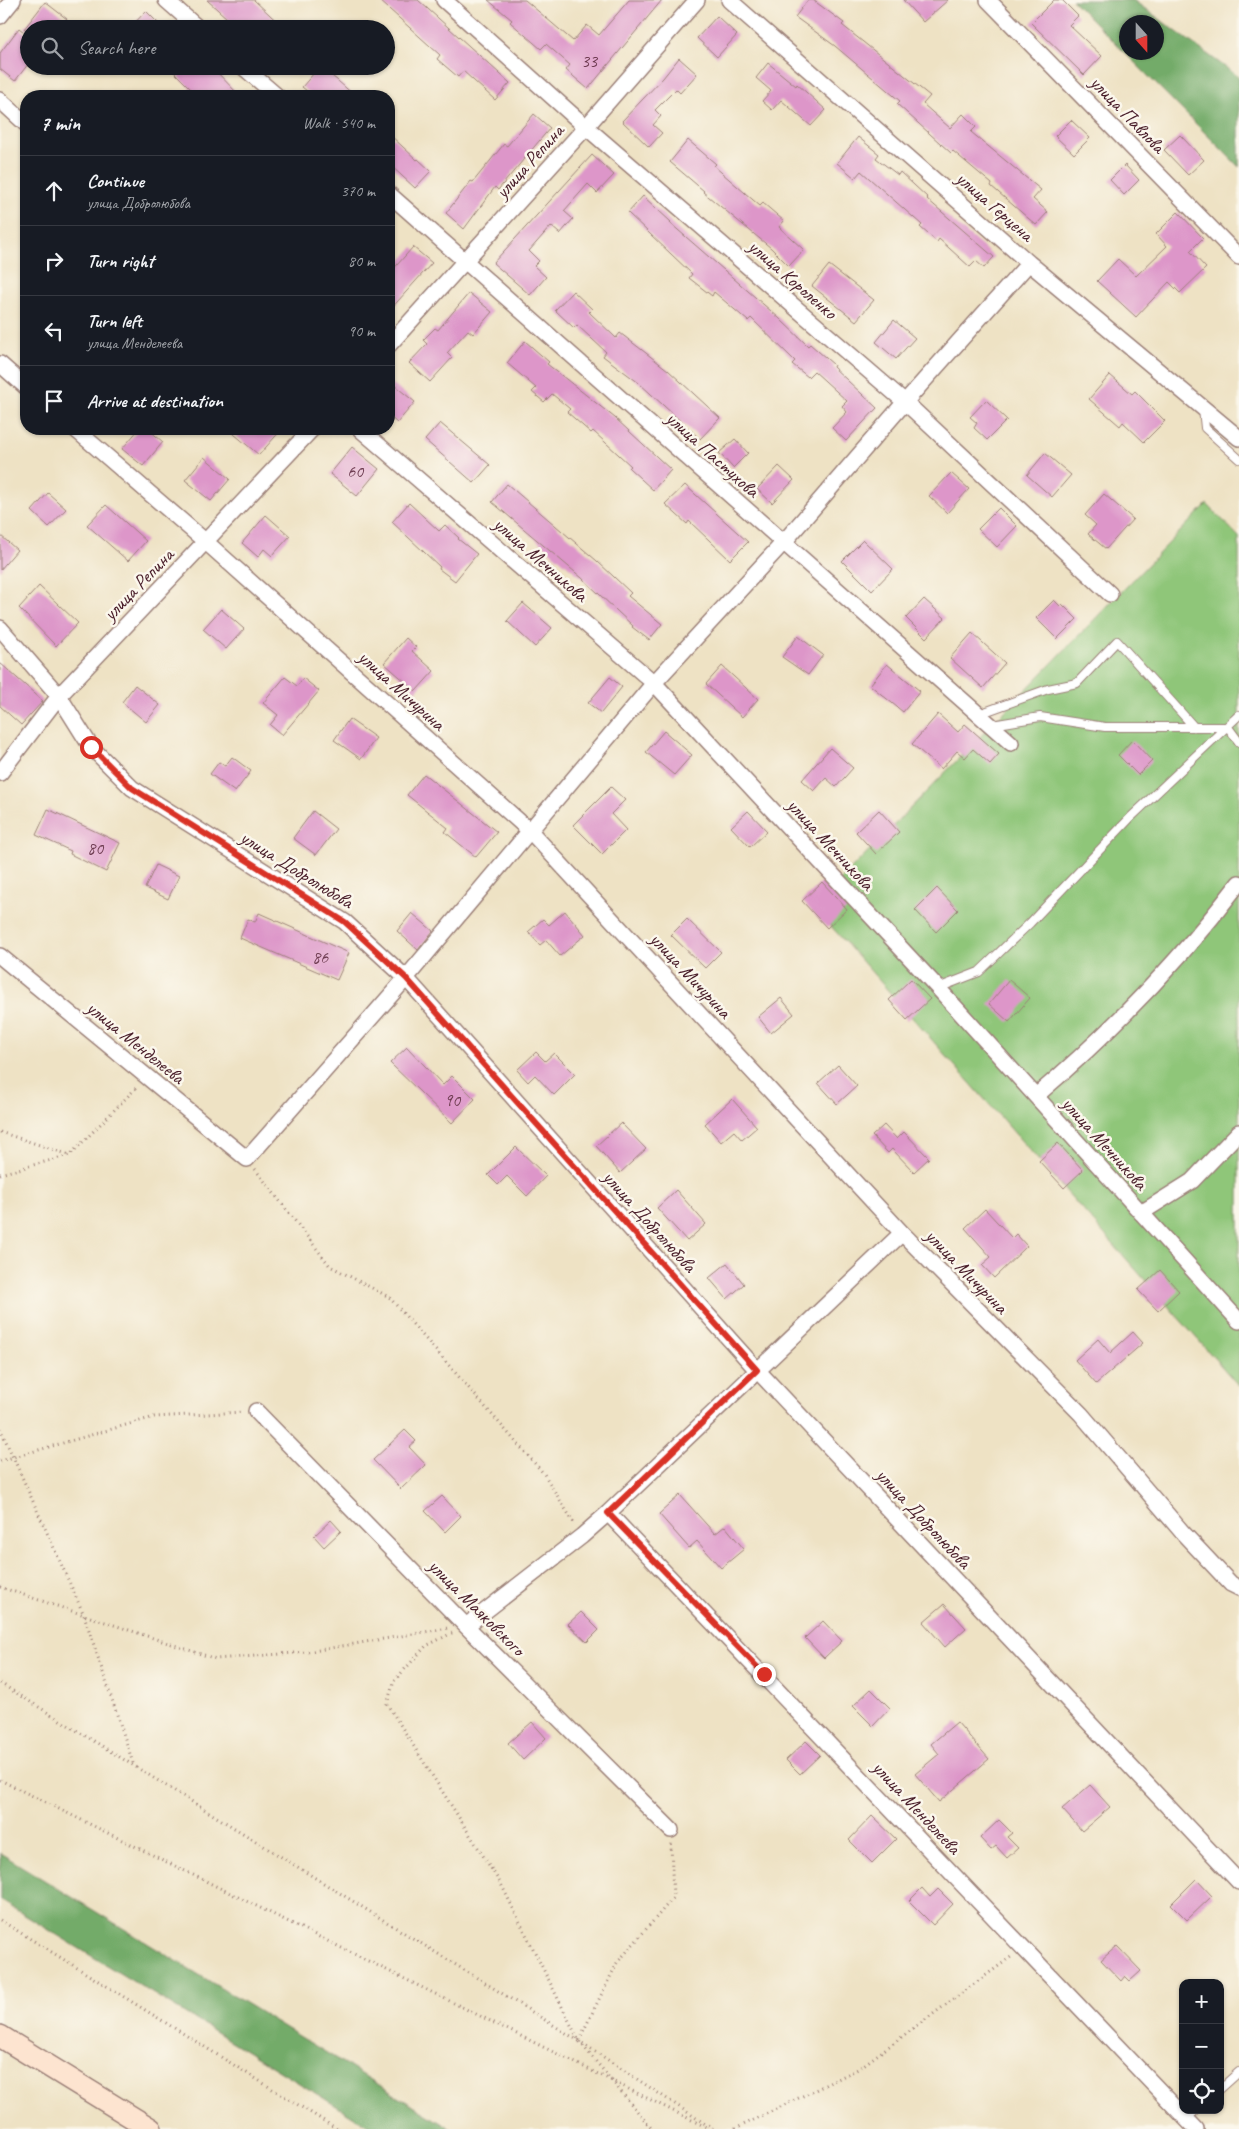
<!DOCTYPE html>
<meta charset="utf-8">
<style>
:root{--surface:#171b24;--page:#242831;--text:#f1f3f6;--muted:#9ea1a6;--line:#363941}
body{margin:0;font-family:Caveat,sans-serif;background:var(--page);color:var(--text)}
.controls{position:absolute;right:15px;bottom:15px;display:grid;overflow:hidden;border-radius:10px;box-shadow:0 1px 4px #0004}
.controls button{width:45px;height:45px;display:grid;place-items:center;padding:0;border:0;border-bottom:1px solid var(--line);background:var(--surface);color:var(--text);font:25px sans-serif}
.compass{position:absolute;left:1119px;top:15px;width:45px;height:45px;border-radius:50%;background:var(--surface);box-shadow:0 1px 4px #0004;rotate:159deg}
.stop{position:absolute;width:15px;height:15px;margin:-11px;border:4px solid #d93025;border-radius:50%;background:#fff}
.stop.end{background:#d93025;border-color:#fff;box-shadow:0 1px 5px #0008}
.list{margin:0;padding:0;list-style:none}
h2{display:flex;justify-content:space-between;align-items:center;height:65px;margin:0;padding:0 20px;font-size:21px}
h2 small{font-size:16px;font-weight:400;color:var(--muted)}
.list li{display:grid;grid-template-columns:32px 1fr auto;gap:15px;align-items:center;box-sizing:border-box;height:70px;padding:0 20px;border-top:1px solid var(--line)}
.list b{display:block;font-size:19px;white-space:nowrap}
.list p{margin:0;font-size:16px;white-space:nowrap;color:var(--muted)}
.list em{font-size:16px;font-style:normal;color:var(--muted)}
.icon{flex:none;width:28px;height:28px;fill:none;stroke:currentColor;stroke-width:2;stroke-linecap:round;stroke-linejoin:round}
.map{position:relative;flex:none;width:1239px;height:2129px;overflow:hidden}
.search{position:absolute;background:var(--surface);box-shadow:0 1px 4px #0004;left:20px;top:20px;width:375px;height:55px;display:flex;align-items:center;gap:12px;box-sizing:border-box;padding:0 18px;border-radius:28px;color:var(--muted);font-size:19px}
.panel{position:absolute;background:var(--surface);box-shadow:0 1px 4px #0004;left:20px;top:90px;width:375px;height:345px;border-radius:20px}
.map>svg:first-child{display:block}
</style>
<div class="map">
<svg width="1239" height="2129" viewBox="0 0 1239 2129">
<rect width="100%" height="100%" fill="#fbf7ec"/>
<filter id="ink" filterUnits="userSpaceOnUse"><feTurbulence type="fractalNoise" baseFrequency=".02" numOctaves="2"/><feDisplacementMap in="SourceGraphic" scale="10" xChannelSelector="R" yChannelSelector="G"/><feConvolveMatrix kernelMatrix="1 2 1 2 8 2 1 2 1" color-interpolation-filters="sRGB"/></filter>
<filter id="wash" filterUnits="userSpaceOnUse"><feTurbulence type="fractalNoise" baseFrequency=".0096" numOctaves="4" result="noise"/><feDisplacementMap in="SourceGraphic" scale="20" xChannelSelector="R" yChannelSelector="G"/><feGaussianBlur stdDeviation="1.12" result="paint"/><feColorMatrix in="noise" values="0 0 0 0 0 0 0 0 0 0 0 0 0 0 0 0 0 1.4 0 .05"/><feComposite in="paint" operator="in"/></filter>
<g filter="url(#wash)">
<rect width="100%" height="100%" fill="#eee2c4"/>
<path fill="#8fc679" stroke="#6c7252" d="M1207,504L1239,537V1386L814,907Z"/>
<path fill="#73ab69" stroke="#5e654a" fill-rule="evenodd" d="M1072,0H1133L1239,77V167ZM1126,22H1156V52H1126Z
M0,1853L451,2129H374L0,1900Z"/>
<g id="blocks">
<path fill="#dd96c9" d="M207,0H254L285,29H239Z
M379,0H418L510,83L495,100L463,71L458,77L437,59L440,55Z
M488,0H525L573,41L587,25L599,35L629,0H662L588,89L566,70L570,65L546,44L541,49L510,22L512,20Z
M808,0H813L844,23L842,25L930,96L923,104L950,128L963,114L976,127L971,132L1041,190L1033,199L1048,212L1036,225L991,186L992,184L953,151L951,153L897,104L900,101L835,46L795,17Z
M903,0H948L923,22Z
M1054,0H1062L1078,16L1069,25L1102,56L1084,75L1031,23Z
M45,2L67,19L59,29H24Z
M146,11L164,29H129Z
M717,16L737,35L717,57L697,38Z
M19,28L29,36V63L15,81L0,69V53Z
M679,58L697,74L680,93L676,89L655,110L661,116L653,125L662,133L649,147L622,121L663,78Z
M768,63L796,86L797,84L826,110L811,126L781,100L772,110L762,101L771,91L756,78Z
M168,66H211L240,96H198Z
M320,66L338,81L355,96H313L302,87Z
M534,114L550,128L498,190L495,187L464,229L446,213L471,181L473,182L504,144L507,146Z
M1071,120L1090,138L1074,154L1055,136Z
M389,134L417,160L418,159L431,171L415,188L389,164Z
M1180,135L1204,160L1188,175L1164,150Z
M858,137L879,154L876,158L898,175L900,172L928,198L927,199L994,257L984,268L976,261L970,267L939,239L937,242L920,227L922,225L861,171L855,178L837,163Z
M688,140L716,164L714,166L760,206L763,203L784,221L779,227L804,250L789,266L771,248L703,192L704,191L670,162Z
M592,155L614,175L597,193L588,184L564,211L573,219L560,234L551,226L529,251L539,261L534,266L546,277L530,295L493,263Z
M1125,165L1139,180L1124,195L1110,180Z
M643,196L671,222L670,223L779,318L808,346L810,344L834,365L833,367L877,408L846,441L832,428L847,412L842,406L847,401L814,371L808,377L792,364L795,361L751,318L748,321L714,292L712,296L689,278L692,274L628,213Z
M1178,212L1203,238L1190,251L1206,268L1180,293L1169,282L1136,317L1097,281L1118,259L1136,276L1167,246L1156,234Z
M413,247L432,263L389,311V274Z
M829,265L874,300L856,321L812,286Z
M573,291L592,309L589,312L616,338L620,333L668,370L720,418L700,439L639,383L603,356L606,352L577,325L574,328L555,310Z
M469,293L492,312L473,334L468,330L447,353L452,358L430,382L409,363L427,344L423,340L435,328L438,330Z
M894,320L915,338L896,359L876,342Z
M525,341L549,362L547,364L615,418L671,470L653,490L629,468L631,466L593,431L591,433L567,412L570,409L552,394L544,402L532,392L536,388L507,363Z
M1110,375L1132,394L1135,391L1165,421L1144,442L1123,422L1120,426L1089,399Z
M389,381L415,402L397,423L389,416Z
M986,400L1007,420L987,440L974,428L977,423L970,417Z
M440,423L490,465L474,483L425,440Z
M139,429H148L163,442L143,466L122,449Z
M228,429H282L259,455Z
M735,439L748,453L733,468L719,453Z
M352,447L379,469L357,496L330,474Z
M1045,453L1071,475L1052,497L1027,475Z
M204,457L230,479L211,501L185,480Z
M779,466L794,480L772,503L757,489Z
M951,473L969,489L947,513L929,496Z
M507,484L597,561L631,593L628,596L662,624L649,640L632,627L633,626L582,578L492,502Z
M685,485L748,542L730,560L689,521L687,524L665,504Z
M48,493L66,509L49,527L32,511Z
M1104,494L1133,519L1106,549L1088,534L1096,525L1085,515Z
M409,503L439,531L445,525L459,538L458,539L477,554L455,581L439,569L440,567L392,522Z
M106,505L146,541L128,561L87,525Z
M999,508L1017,526L997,547L978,529Z
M266,515L290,536L272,556L264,549L258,557L242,543Z
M0,535L17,550L0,570Z
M863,540L893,569L872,591L842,561Z
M39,586L78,623L56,646L19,608Z
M924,599L945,618L926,638L906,618Z
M1054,600L1060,606L1062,604L1077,619L1057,639L1036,618Z
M523,603L552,628L535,647L507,621Z
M221,609L244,629L226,649L203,629Z
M972,633L1005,663L983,688L950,658Z
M798,636L823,655L808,675L782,657Z
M406,638L416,647L412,651L434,671L416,691L384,663Z
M0,663L43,701L21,725L0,706Z
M887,664L920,691L903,712L870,685Z
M722,666L758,699L742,717L706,684Z
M285,677L297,686L303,678L319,691L282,735L270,725L278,715L263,703Z
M610,677L622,687L601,713L588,703Z
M135,685L160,705L146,722L122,702Z
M938,714L958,732L965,724L999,754L990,764L973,749L965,758L957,751L941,769L912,744Z
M349,719L376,738L361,759L334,740Z
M664,731L692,755L674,775L646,752Z
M1132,740L1152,761L1138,775L1118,755Z
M830,748L853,768L836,787L826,778L814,791L802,780Z
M232,757L251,771L235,792L210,774L219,762L225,766Z
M424,774L497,832L476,857L445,832L448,828L407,795Z
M611,787L625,800L611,814L626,830L602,854L573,825Z
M48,809L120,843L106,872L70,854L71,851L36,835Z
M879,810L899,832L876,854L856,832Z
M313,811L336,829L316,855L293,838Z
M748,811L767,831L750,847L731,827Z
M156,865L179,876L168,899L145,888Z
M822,882L847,909L827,928L802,901Z
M937,888L958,910L936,932L915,910Z
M565,911L585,935L560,956L546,940L540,945L528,932L543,919L549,925Z
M259,913L349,953L337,980L240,938L248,919L255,922Z
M412,913L433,931L418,950L397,931Z
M687,919L721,952L705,968L671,935Z
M911,979L930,999L907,1020L889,1000Z
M1009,980L1030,998L1009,1022L989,1004Z
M781,998L794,1014L771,1033L758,1017Z
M407,1047L443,1085L452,1076L475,1099L452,1123L390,1063Z
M536,1052L545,1061L554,1053L575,1074L554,1095L535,1075L528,1082L517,1070Z
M838,1065L857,1086L837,1104L818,1083Z
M732,1099L757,1127L742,1140L734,1131L721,1142L705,1124Z
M621,1123L646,1149L620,1173L596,1146Z
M884,1125L897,1139L904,1132L929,1158L914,1172L892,1149L888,1153L872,1136Z
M1058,1143L1083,1170L1064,1188L1039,1161Z
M516,1147L546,1176L527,1196L507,1176L498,1185L488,1175Z
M676,1190L706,1224L687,1241L657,1208Z
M985,1209L1012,1238L1016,1234L1027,1246L994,1278L982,1265L991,1257L965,1228Z
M727,1263L744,1284L727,1299L709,1278Z
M1160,1270L1179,1291L1158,1311L1138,1290Z
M1133,1332L1143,1343L1096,1384L1075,1360L1098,1339L1110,1353Z
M405,1430L416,1441L409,1447L426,1465L401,1489L373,1460Z
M680,1495L715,1534L725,1526L744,1549L721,1568L697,1541L689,1548L659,1514Z
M442,1496L461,1516L445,1532L425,1511Z
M331,1520L341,1531L324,1547L314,1536Z
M944,1604L966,1628L945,1647L923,1622Z
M581,1612L599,1630L587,1642L568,1624Z
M823,1621L842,1641L824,1658L805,1638Z
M871,1689L890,1708L873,1726L853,1706Z
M532,1722L546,1738L523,1760L508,1743Z
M957,1722L989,1759L939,1802L915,1774L939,1754L931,1744Z
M806,1741L820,1755L800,1774L786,1760Z
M1090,1785L1110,1807L1082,1831L1062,1809Z
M872,1816L896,1839L872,1863L849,1840Z
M999,1820L1012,1833L1007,1837L1018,1848L1007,1858L996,1846L991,1850L980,1838Z
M1196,1879L1212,1896L1187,1920L1171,1904Z
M922,1888L930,1897L938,1889L953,1904L933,1925L909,1901Z
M1117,1946L1141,1971L1130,1981L1125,1976L1121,1981L1101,1960Z"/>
</g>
</g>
<g filter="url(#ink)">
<use href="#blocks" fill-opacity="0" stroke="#9c8078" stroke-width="1"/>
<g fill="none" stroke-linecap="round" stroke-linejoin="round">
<defs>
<path id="service" d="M1203,409L1205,428L1239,459
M979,714L1048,689L1077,683L1117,641L1194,727
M992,725L1040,717L1105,727H1228L1239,742
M938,988L979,972L1030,923L1130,818L1239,715
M1220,2089L1239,2072
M1186,2119L1196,2110"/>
<path id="minor" d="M166,0L199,29
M444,0L586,127L905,402L1110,594
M729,0L1029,263L1239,438
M988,0L1239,257
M0,16L13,0
M242,66L277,96
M0,100L26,124
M389,194L1011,743
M389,345L586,127L697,0
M0,364L26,387
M75,429L206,542L530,831L902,1233L1081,1414L1183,1533L1231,1584L1239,1588
M360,429L654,683L938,988L1239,1321
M0,628L59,696L91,747L132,788L345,922L406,978L757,1370L1239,1882
M0,773L59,696L312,429
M0,956L247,1159L406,978L654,683L783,543L905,402L1029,263
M1036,1096C1111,1032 1179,962 1239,883
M1141,1213L1192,1181L1239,1132
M256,1411L466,1626L671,1830
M608,1513C805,1717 999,1925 1196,2129
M466,1626L582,1536L608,1513L902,1233"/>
<path id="secondary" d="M0,2036L151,2129"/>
</defs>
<use href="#service" stroke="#9c8078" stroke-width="10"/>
<use href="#minor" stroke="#9c8078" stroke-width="18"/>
<use href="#secondary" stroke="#9c8078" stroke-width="24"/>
<path stroke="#9c8078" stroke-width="3" stroke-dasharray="1 4" stroke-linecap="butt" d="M0,1132L70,1155
M255,1169L330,1266L389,1297L544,1474L574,1523
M0,1174L70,1155L136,1088
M0,1428L84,1615L134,1766
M0,1461L154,1417L243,1412
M0,1587L216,1659L307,1652L448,1628
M452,1633L426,1646L394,1681L387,1704L501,1884L579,2041L652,2129
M0,1683L579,2041L713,2129
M0,1780L708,2128
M0,1920L337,2129
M579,2040L617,1963L673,1898L671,1843
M735,2129L858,2069L1011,1957"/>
<use href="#service" stroke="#fff" stroke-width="8"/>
<use href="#minor" stroke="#fff" stroke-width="15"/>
<use href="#secondary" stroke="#fde4d0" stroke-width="21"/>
</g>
</g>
<g fill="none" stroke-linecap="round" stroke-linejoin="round" filter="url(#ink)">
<path stroke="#d93025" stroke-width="6" d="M91,747L132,788L345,922L406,978L757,1370L608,1513L764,1674"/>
</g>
<g text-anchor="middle" stroke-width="5" stroke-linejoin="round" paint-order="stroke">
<g font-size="18" fill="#6f3d52">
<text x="589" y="67">33</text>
<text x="355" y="477">60</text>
<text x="95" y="854">80</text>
<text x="320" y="963">86</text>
<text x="452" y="1106">90</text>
</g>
<g font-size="20" fill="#4a1f2b" stroke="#fbf7ec">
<text transform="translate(1128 114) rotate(46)" y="7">улица Павлова</text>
<text transform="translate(529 161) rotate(-48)" y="7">улица Репина</text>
<text transform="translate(995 206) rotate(41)" y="7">улица Герцена</text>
<text transform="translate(793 279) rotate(41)" y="7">улица Короленко</text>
<text transform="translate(713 454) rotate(42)" y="7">улица Пастухова</text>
<text transform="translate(541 559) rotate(41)" y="7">улица Мечникова</text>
<text transform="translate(138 584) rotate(-46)" y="7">улица Репина</text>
<text transform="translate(402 690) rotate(42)" y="7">улица Мичурина</text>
<text transform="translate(831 844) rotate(47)" y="7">улица Мечникова</text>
<text transform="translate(297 869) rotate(32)" y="7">улица Добролюбова</text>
<text transform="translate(691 975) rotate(47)" y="7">улица Мичурина</text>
<text transform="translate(136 1042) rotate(39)" y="7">улица Менделеева</text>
<text transform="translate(1105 1143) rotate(48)" y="7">улица Мечникова</text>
<text transform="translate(650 1221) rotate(48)" y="7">улица Добролюбова</text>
<text transform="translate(967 1271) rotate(46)" y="7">улица Мичурина</text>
<text transform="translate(924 1518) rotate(47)" y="7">улица Добролюбова</text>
<text transform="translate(477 1607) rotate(45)" y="7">улица Маяковского</text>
<text transform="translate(917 1807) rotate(47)" y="7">улица Менделеева</text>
</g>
</g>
</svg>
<div class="controls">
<button>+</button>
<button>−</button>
<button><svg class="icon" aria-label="locate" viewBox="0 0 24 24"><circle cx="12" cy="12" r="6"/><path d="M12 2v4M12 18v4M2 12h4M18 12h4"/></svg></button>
</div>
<svg class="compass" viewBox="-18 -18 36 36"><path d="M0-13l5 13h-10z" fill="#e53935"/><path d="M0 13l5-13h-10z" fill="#9ea1a6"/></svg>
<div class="stop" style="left:91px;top:747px"></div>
<div class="stop end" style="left:764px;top:1674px"></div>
<div class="search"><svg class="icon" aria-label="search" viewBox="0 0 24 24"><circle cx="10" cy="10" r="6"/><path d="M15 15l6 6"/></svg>Search here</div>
<section class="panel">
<h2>7 min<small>Walk · 540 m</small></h2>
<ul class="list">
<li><svg class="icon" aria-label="ahead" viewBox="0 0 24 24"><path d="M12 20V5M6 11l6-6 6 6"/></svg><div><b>Continue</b><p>улица Добролюбова</p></div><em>370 m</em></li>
<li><svg class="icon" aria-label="right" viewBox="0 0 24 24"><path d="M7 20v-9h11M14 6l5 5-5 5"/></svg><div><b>Turn right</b></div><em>80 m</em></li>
<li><svg class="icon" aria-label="left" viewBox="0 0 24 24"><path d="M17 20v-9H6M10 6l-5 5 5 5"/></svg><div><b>Turn left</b><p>улица Менделеева</p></div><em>90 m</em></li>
<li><svg class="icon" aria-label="arrive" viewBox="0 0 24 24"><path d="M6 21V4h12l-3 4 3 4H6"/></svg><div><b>Arrive at destination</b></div></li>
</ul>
</section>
</div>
